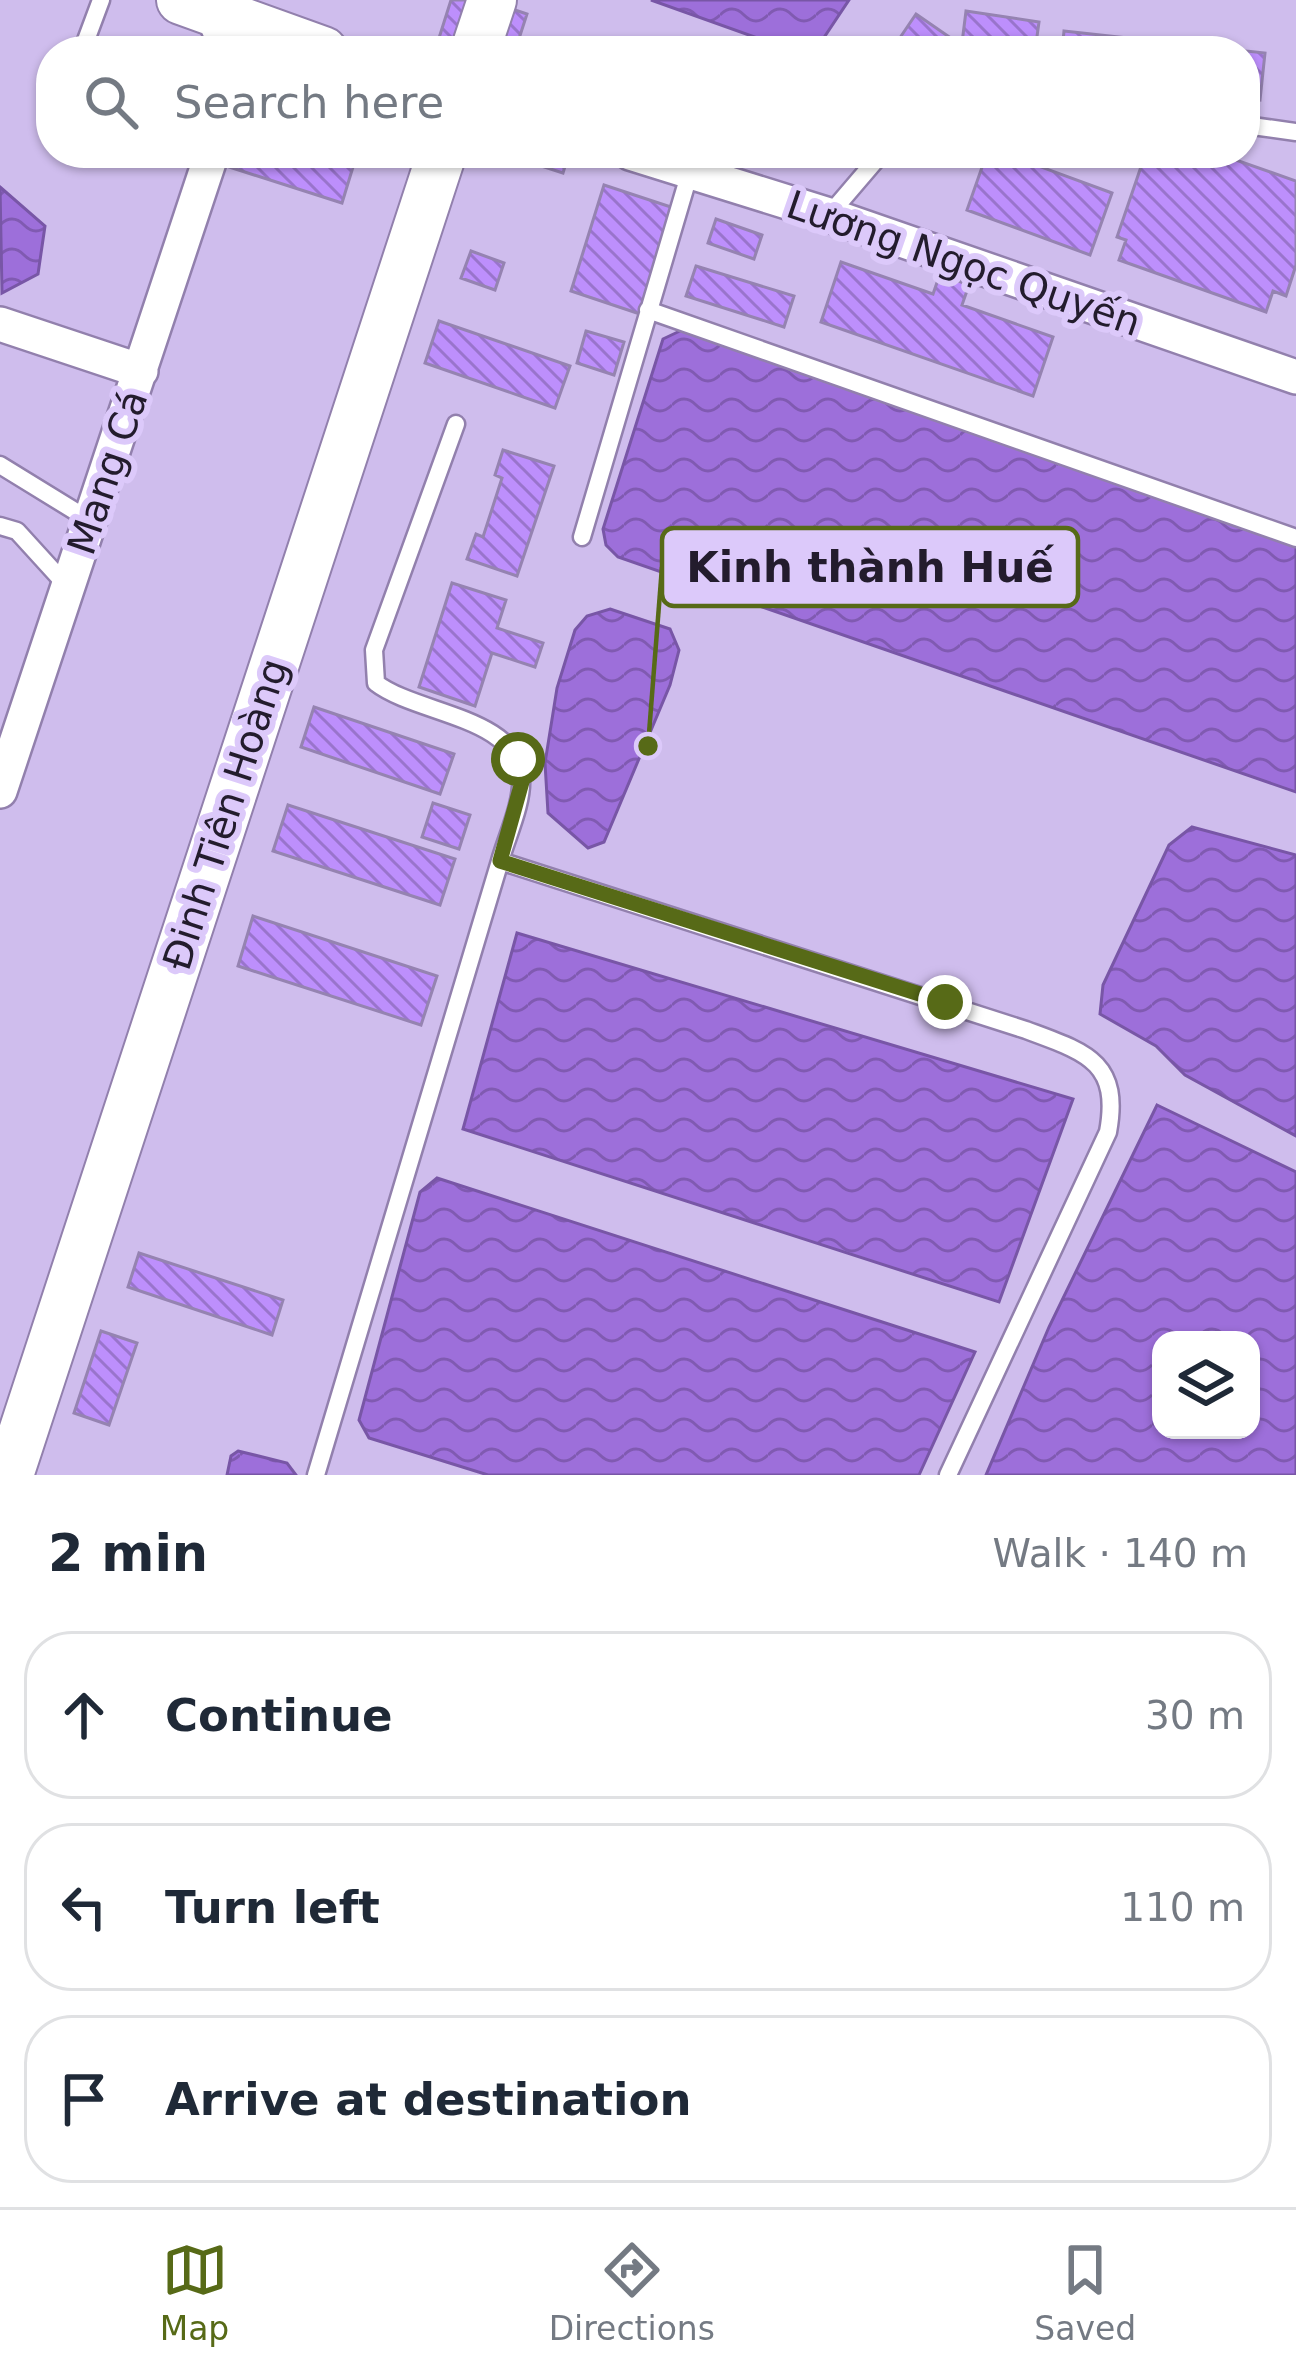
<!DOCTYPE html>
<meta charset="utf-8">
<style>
:root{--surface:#fff;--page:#f2f2f3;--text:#1f2937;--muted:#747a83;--line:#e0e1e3;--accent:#576a17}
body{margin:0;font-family:"DejaVu Sans",sans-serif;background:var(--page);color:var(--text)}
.controls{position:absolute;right:36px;bottom:36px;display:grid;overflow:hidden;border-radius:24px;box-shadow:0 3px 9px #0004}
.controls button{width:108px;height:108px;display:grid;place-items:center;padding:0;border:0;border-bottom:3px solid var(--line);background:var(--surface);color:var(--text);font:60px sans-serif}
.stop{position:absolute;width:36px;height:36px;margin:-27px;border:9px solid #576a17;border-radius:50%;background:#fff}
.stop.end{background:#576a17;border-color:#fff;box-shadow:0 3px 12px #0008}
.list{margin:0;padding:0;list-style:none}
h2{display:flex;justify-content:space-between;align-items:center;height:156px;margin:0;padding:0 48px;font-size:51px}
h2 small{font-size:39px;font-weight:400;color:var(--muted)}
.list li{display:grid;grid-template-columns:78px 1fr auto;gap:36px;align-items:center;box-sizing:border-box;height:168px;margin:0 24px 24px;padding:0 24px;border:3px solid var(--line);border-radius:48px}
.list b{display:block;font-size:45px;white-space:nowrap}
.list em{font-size:39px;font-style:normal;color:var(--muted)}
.icon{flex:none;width:66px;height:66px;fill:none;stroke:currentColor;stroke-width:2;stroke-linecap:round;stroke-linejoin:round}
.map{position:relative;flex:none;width:1296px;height:1475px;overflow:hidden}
.search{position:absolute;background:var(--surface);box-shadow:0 3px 9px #0004;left:36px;right:36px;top:36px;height:132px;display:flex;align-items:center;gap:30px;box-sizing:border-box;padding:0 42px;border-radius:48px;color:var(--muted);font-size:45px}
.sheet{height:732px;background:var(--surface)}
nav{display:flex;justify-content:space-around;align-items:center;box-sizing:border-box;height:168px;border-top:3px solid var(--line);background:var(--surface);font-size:33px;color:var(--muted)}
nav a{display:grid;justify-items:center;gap:6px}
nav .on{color:var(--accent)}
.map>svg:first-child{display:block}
</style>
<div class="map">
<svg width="1296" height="1475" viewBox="0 0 1296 1475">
<defs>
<pattern id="water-waves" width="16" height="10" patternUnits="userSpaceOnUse" patternTransform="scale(3)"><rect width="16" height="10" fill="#9d6fda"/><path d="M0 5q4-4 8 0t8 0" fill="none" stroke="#805ab1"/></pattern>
<pattern id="building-back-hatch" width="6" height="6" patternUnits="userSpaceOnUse" patternTransform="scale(3)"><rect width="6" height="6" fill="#bd8ffc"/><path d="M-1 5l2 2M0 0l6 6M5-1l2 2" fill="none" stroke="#9974cc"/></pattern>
</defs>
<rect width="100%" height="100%" fill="#cfbded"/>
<path fill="url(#water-waves)" stroke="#7856a6" stroke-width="3" fill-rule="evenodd" d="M651,0H849L815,51H794Z
M0,187L45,226L38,274L2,293Z
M682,330L1296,539V792L618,557L606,545L603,529L663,339Z
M610,609L670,629L679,650L670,685L604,842L588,848L548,813L545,763L557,688L575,630L587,616Z
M1192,827L1296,855V1136L1185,1075L1156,1046L1100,1014L1103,985L1169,845Z
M517,933L1073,1099L999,1302L463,1129Z
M1157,1105L1296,1172V1475H986L1049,1327ZM1161,1340H1251V1430H1161Z
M437,1178L975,1352L919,1475H488L369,1438L359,1420L420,1192Z
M238,1451L287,1463L296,1475H227L231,1456Z"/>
<path fill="url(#building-back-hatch)" stroke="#9583b1" stroke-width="3" d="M451,0H485L527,14L515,51H477L439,38Z
M966,11L1039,22L1035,51H961Z
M916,14L955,41L949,51H891Z
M1064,31L1265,53L1260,100L1245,98V51H1062Z
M230,153H308L353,167L342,203L226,166Z
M501,153H569L563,173Z
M987,153H1003L1112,193L1090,255L967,210Z
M1159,153H1216L1296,181V265L1286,296L1273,291L1266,312L1119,260L1126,240L1117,237L1144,158L1156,162Z
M604,185L677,209L643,315L571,291Z
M716,219L762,235L754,259L708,243Z
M471,251L504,263L495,290L461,278Z
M841,262L933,294L940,274L969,285L962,305L1053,337L1033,396L821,322Z
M696,266L794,296L784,327L686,296Z
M439,321L570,366L555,408L425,363Z
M586,331L624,342L614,375L577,363Z
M503,450L554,466L517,576L467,559L476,534L483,537L502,478L495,475Z
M452,583L506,600L497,628L543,643L535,667L492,653L475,706L419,687Z
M314,707L454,754L440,794L301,747Z
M433,803L470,815L459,849L422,837Z
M288,805L455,859L440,905L273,851Z
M253,916L437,976L421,1025L238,966Z
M139,1253L283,1300L272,1335L128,1287Z
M101,1331L137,1343L109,1425L74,1413Z"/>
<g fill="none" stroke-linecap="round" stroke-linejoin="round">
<defs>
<path id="lane" d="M82,51L101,0
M1245,125L1296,132
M829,215L882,153
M648,310L1296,538
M456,424L374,650L376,683C416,714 518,717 521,777C523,803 507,836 500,861
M0,465L91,521
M0,526L17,531L68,587
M582,537L690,172
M316,1475L500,861L1026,1030C1085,1052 1121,1061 1108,1132L948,1475"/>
<path id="street" d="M211,11L228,51
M630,153L829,215L1296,377
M0,324L141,371
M0,791L212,153"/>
<path id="secondary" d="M181,0L323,51
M475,51L492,0
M9,1475L442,153"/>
</defs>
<use href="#lane" stroke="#9280ad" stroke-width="21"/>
<use href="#street" stroke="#9280ad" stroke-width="38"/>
<use href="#secondary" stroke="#9280ad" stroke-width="52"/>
<use href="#lane" stroke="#fff" stroke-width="16"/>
<use href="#street" stroke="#fff" stroke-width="33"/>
<use href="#secondary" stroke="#fff" stroke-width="48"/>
</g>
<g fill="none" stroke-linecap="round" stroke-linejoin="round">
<path stroke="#576a17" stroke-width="15" d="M518,759L522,782L500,861L945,1002"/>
</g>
<g text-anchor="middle" stroke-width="12" stroke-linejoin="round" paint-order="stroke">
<g font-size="39" fill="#231c2d" stroke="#dcc9fa">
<text transform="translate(964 263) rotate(19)" y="14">Lương Ngọc Quyến</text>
<text transform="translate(107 472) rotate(-71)" y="14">Mang Cá</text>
<text transform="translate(225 814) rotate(-72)" y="14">Đinh Tiên Hoàng</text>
</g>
</g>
<path fill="none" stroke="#576a17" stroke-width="4.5" d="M648 746L662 567"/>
<circle fill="#576a17" stroke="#dcc9fa" stroke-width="4.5" cx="648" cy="746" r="12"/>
<rect fill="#dcc9fa" stroke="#576a17" stroke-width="4.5" x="662" y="528" width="416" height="78" rx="12"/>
<g font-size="42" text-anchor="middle" font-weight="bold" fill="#231c2d">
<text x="870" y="582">Kinh thành Huế</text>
</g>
</svg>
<div class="controls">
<button><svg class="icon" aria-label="layers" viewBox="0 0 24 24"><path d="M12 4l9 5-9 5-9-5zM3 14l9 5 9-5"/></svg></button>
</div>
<div class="stop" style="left:518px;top:759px"></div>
<div class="stop end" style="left:945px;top:1002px"></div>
<div class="search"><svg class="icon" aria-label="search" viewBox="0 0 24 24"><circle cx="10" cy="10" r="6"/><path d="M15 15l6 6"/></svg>Search here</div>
</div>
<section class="sheet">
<h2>2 min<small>Walk · 140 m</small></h2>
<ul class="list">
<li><svg class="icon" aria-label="ahead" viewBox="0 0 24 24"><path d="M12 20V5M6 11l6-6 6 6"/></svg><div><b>Continue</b></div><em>30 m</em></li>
<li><svg class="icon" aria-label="left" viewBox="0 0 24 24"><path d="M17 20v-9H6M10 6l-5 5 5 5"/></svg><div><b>Turn left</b></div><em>110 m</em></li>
<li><svg class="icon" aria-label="arrive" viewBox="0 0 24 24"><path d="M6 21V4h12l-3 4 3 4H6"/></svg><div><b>Arrive at destination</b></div></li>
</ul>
</section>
<nav>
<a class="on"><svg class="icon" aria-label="map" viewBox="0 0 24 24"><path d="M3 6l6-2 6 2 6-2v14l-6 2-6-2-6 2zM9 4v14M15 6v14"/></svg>Map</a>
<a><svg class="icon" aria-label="directions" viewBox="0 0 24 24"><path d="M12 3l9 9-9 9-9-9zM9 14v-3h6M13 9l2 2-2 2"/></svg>Directions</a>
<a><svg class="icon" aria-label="saved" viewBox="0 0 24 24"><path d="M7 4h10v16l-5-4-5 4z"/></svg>Saved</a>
</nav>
